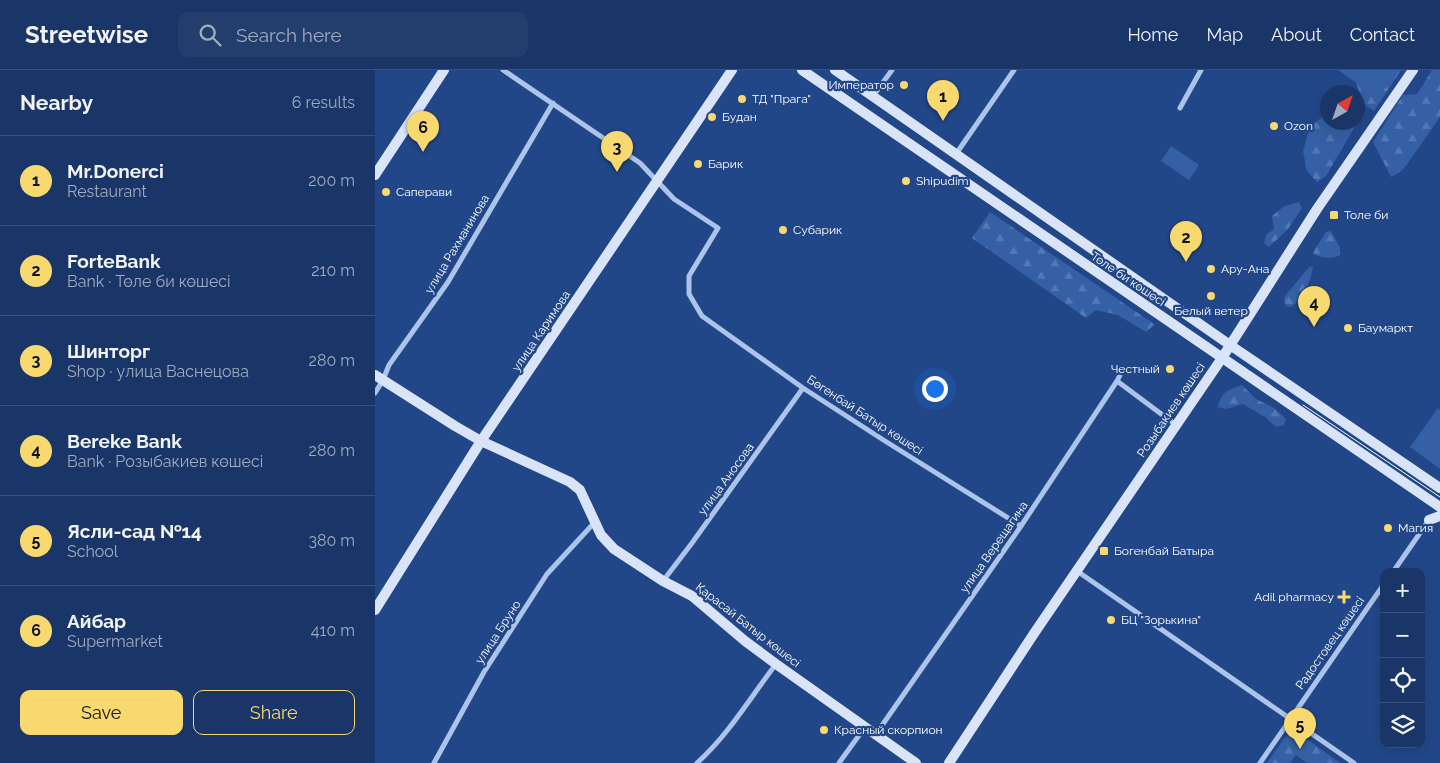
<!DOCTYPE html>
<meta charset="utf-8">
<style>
:root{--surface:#1a3567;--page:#233d6d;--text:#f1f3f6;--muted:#9fabc0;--line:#38507b;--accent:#f7d96f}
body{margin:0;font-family:Raleway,sans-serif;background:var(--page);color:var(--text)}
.controls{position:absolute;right:15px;bottom:15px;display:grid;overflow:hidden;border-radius:10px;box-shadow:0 5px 20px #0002}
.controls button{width:45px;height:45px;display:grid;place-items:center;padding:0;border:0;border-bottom:1px solid var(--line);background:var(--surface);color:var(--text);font:25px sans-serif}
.compass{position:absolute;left:945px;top:15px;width:45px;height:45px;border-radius:50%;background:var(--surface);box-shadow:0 5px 20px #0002;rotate:40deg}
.you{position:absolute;left:559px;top:318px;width:18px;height:18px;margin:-12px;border:4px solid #fff;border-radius:50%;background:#1a73e8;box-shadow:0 0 0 8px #1a73e833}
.badge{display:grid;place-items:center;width:32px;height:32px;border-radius:50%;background:var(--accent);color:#111;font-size:16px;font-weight:700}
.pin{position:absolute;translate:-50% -41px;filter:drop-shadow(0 1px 2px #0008)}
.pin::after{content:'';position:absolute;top:26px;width:18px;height:15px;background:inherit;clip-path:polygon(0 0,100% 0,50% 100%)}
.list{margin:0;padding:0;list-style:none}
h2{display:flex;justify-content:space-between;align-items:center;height:65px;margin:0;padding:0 20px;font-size:21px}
h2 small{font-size:16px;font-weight:400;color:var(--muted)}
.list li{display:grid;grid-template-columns:32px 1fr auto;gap:15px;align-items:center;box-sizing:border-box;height:90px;padding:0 20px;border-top:1px solid var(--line)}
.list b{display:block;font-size:19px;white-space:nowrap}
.list p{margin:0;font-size:16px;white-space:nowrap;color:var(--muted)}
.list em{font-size:16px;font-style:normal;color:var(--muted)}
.actions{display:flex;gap:10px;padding:15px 20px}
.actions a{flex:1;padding:11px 0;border:1px solid var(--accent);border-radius:10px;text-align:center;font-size:18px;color:var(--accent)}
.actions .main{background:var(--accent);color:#111}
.icon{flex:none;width:28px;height:28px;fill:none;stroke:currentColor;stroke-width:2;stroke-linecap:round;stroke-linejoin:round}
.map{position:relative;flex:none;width:1065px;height:693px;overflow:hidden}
header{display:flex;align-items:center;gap:30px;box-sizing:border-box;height:70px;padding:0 25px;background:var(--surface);border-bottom:1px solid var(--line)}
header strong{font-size:24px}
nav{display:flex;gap:28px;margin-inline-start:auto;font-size:18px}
.search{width:350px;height:45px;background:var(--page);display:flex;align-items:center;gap:12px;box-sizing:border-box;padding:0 18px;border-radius:10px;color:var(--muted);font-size:19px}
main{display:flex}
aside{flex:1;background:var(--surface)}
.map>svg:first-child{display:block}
</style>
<header>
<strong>Streetwise</strong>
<div class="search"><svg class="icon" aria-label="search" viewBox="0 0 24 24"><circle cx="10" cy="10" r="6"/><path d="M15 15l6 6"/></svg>Search here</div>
<nav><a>Home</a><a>Map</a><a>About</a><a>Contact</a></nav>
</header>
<main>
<aside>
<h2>Nearby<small>6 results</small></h2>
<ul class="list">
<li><span class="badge">1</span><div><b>Mr.Donerci</b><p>Restaurant</p></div><em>200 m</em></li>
<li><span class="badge">2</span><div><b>ForteBank</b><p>Bank · Төле би көшесі</p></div><em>210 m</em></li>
<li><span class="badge">3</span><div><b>Шинторг</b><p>Shop · улица Васнецова</p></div><em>280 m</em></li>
<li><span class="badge">4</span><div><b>Bereke Bank</b><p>Bank · Розыбакиев көшесі</p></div><em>280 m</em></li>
<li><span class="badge">5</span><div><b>Ясли-сад №14</b><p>School</p></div><em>380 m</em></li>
<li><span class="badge">6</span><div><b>Айбар</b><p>Supermarket</p></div><em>410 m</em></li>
</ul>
<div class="actions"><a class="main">Save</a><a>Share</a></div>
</aside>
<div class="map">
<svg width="1065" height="693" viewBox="0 0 1065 693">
<defs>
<pattern id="forest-firs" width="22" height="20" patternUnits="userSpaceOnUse" patternTransform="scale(1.25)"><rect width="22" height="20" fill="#3560a6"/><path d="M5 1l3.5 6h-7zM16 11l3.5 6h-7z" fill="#5378b3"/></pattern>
</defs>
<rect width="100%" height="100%" fill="#224789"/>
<path fill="url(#forest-firs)" d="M1008,0H1026L999,41L990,35L981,13Z
M1057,0H1065V47L1028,100L1016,107L998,72L1028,25L1042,24Z
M952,43V52L982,53L951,106L942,112L932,101L928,81L935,57Z
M924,132L927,138L913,159L894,177L889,173L891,165L899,159L897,146L908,137Z
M615,142L779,254H780L771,262L743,245L721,240L711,248L597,168Z
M956,161L965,178V185C956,190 948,188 938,184L940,179L951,162Z
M935,196L938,198L933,215L924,223L922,232L916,237L911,236L909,231L910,226Z
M867,315L881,329L899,338L911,349L909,355L901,357L890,347L868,334L851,339L843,337C846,322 853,320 867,315Z
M917,660L922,662L965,693H932L921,685L915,693H892L908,670Z"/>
<path fill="#3560a6" d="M963,0H1022L1003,29Z
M796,76L824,95L814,110L786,91Z
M1063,338L1065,340V399L1035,377Z"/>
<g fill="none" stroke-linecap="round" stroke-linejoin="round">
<path stroke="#adc4ea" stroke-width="5" d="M128,0L265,93L299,129L343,158L314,206V224L327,246L428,318L510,371L646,456
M498,26L517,0
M805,38L826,0
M581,84L639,0
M742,311L801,355
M0,323L8,310L14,295L73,212L178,33
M702,501L979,693
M1018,502L1054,450
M288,511L317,473L428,318
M501,664L646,456L742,311L748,299
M59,693L109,602L172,504L219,453
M322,693C354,664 375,628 401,594
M464,693L490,657
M885,693L1009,514"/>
<path stroke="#d9e4f8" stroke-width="10" d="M427,0L1065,437
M460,0L855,275L1065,418
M0,105L69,0
M0,305L80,356L106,371L195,412L205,420L226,465L239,479L288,511L317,526L370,571L401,594L541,693
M1054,450L1065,446
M0,540L106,371L357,0
M574,693L660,562L847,288L942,139L1038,0"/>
<path stroke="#fff" stroke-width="1" d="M928,335L1065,427"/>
</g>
<g fill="#f7d96f" stroke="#224789" stroke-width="2">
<circle cx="529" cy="15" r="5"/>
<circle cx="367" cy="29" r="5"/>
<circle cx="337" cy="47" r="5"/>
<circle cx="899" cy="56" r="5"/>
<circle cx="323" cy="94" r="5"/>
<circle cx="531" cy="111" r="5"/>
<circle cx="11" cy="122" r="5"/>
<rect x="954" y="140" width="10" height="10" rx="2.5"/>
<circle cx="408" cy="160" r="5"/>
<circle cx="836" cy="199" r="5"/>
<circle cx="836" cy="226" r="5"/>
<circle cx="973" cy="258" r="5"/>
<circle cx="795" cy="299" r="5"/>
<circle cx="1013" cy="458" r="5"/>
<rect x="724" y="476" width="10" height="10" rx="2.5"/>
<path d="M966.5 519.5h5v5h5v5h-5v5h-5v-5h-5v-5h5z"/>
<circle cx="736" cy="550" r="5"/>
<circle cx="449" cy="660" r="5"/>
</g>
<g text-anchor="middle" stroke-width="4.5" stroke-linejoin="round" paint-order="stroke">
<g font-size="12" fill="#fff" stroke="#224789" text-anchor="start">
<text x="519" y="19" text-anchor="end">Император</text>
<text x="377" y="33">ТД "Прага"</text>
<text x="347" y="51">Будан</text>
<text x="909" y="60">Ozon</text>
<text x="333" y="98">Барик</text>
<text x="541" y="115">Shipudim</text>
<text x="21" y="126">Саперави</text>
<text x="969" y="149">Толе би</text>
<text x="418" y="164">Субарик</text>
<text x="846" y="203">Ару-Ана</text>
<text x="836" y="245" text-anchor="middle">Белый ветер</text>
<text x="983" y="262">Баумаркт</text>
<text x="785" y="303" text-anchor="end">Честный</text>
<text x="1023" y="462">Магия</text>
<text x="739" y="485">Богенбай Батыра</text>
<text x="959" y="531" text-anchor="end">Adil pharmacy</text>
<text x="746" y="554">БЦ "Зорькина"</text>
<text x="459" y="664">Красный скорпион</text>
</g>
<g font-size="12" fill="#fff" stroke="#224789">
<text transform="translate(82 174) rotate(-59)" y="4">улица Рахманинова</text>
<text transform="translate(753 209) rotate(34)" y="4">Төле би көшесі</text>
<text transform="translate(166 261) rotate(-56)" y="4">улица Каримова</text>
<text transform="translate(796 340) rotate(-56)" y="4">Розыбакиев көшесі</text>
<text transform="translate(490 345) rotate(33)" y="4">Бөгенбай Батыр көшесі</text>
<text transform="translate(351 409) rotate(-54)" y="4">улица Аносова</text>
<text transform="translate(619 477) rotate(-55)" y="4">улица Верещагина</text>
<text transform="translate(373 555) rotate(38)" y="4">Қарасай Батыр көшесі</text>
<text transform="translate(123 562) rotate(-57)" y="4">улица Бруно</text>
<text transform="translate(955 573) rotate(-55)" y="4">Радостовец көшесі</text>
</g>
</g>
</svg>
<div class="controls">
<button>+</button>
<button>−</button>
<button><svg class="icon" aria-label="locate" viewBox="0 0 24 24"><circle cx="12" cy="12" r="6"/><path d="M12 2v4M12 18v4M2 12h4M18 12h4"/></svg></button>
<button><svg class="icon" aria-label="layers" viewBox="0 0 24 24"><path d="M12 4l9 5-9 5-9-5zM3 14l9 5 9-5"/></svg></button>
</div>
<svg class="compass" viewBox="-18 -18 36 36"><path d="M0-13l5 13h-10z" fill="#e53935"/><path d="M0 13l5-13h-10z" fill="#9fabc0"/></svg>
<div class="you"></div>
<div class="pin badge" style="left:568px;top:51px">1</div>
<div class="pin badge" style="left:811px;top:192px">2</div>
<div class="pin badge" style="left:242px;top:102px">3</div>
<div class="pin badge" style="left:939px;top:257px">4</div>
<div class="pin badge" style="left:925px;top:679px">5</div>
<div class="pin badge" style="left:48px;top:82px">6</div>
</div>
</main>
